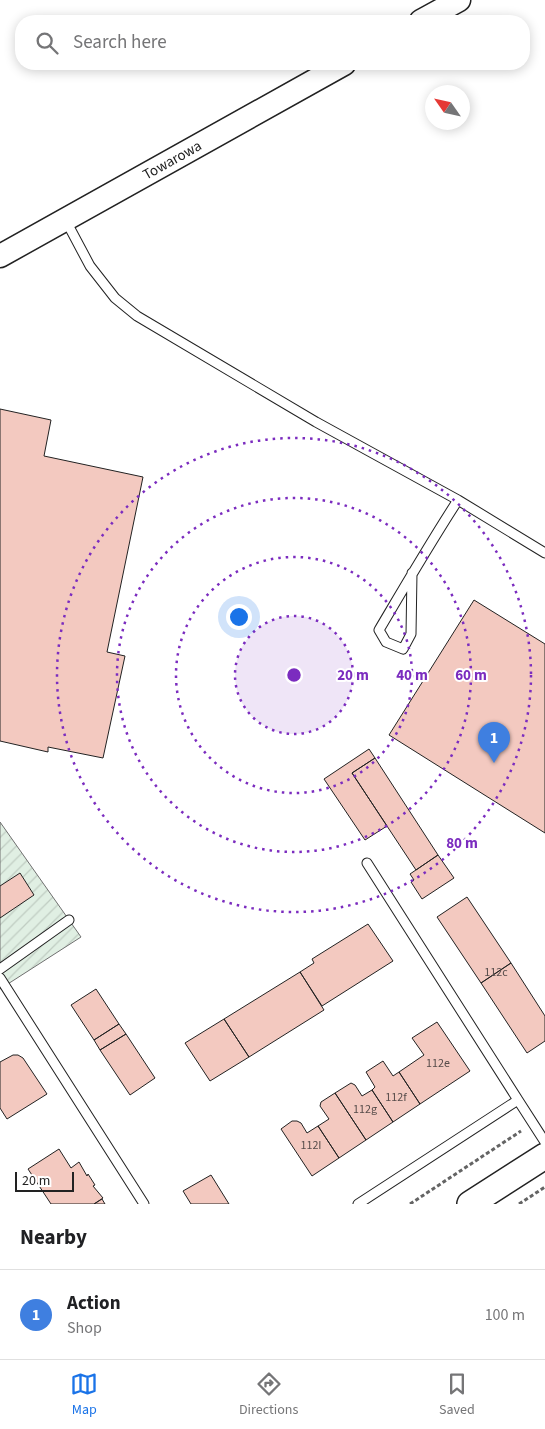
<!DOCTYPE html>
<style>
:root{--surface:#fff;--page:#f2f2f2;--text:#202124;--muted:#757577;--line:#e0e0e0;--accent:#1a73e8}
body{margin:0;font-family:"Source Sans 3",sans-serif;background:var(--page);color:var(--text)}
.compass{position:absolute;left:425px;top:85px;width:45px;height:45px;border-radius:50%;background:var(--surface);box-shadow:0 2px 12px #0003;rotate:304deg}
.scale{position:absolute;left:15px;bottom:12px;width:59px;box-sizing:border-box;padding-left:5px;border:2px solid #222;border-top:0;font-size:14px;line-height:18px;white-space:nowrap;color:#222;-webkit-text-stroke:4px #fff;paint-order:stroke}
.you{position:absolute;left:238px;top:616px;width:18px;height:18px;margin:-12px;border:4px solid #fff;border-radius:50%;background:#1a73e8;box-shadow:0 0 0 8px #1a73e833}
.badge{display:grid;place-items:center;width:32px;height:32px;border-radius:50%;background:var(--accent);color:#fff;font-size:16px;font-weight:700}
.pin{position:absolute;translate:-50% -41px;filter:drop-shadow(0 1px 2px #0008)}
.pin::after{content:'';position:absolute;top:26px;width:18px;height:15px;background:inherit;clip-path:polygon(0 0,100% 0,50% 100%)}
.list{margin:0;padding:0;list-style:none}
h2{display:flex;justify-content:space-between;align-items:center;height:65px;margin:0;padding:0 20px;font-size:21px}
h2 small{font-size:16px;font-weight:400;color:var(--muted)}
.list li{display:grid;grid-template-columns:32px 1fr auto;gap:15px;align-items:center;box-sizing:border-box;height:90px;padding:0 20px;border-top:1px solid var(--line)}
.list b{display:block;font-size:19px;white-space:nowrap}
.list p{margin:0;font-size:16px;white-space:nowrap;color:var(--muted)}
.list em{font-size:16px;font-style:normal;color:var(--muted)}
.icon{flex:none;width:28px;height:28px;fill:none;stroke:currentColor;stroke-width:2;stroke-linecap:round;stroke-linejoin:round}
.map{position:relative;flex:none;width:545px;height:1204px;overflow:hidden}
.search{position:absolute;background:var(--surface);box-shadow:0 2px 12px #0003;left:15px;right:15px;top:15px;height:55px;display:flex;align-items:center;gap:12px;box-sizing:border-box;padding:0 18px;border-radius:20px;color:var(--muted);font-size:19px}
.sheet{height:155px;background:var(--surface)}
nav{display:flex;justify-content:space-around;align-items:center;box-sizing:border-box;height:70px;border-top:1px solid var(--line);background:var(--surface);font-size:14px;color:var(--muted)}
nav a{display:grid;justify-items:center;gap:2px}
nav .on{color:var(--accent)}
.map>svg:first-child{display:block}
</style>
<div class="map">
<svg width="545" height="1204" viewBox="0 0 545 1204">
<defs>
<pattern id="garden-furrows" width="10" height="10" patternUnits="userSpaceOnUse" patternTransform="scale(1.25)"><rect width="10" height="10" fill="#e0efe3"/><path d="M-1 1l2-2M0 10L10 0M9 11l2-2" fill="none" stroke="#c0cdc2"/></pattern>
</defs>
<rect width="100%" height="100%" fill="#fff"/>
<path fill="url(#garden-furrows)" stroke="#6f6f6f" d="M0,822L81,937L0,989Z"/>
<path fill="#f3c9c0" stroke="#222" d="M0,409L51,420L44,456L143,477L107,652L125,656L103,758L48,747V752L0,741Z
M474,600L545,644V833L389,735Z
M369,749L375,758L352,773L387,826L365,840L324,779Z
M375,758L438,855L416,870L352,773Z
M438,855L454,878L422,899L411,882L414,880L410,874Z
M20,873L34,895L0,918V886Z
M467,897L511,963L481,983L437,917Z
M368,924L393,961L322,1006L300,972L314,963L312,959Z
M511,963L545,1016V1041L527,1053L481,983Z
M300,972L324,1010L249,1057L224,1019Z
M96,989L119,1024L94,1040L71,1005Z
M224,1019L249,1057L210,1081L185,1043Z
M437,1022L470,1071L420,1104L399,1072L424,1055L412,1038Z
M119,1024L126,1034L100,1050L94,1040Z
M126,1034L155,1078L130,1095L100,1050Z
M13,1055H18L23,1058L47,1094L7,1119L0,1108V1062Z
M383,1061L393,1076L399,1072L420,1104L393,1122L372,1090L375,1087L366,1072Z
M351,1083L355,1085L362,1096L372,1090L393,1122L366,1140L335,1093Z
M335,1093L366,1140L339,1158L318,1126L329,1119L320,1106L321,1102Z
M292,1121H297L301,1123L307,1133L318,1126L339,1158L312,1176L281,1129Z
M59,1149L71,1168L79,1162L87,1176L88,1174L95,1185L93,1186L103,1198L94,1204H51L28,1169Z
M211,1175L229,1204H191L183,1191Z
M102,1199L105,1204H94Z"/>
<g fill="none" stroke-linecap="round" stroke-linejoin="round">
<defs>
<path id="service" d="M65,219L90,266L115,298L137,316L316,422L458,500L545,553
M412,573L411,634L403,649L386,642L379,630C405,586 430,543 458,500
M367,863L518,1100
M0,969L69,920
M0,978L144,1204
M358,1204L518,1100L545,1142"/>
<path id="tertiary" d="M421,21L459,0
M0,256L344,64"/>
<path id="secondary" d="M470,1204L545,1156"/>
</defs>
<use href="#service" stroke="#222" stroke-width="11"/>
<use href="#tertiary" stroke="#222" stroke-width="25"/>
<use href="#secondary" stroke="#222" stroke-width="28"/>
<path stroke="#646464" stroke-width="3" stroke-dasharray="4 2.5" stroke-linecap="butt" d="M410,1204L521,1131
M519,1204L545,1187"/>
<use href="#service" stroke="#fff" stroke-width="9"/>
<use href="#tertiary" stroke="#fff" stroke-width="22"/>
<use href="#secondary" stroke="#fff" stroke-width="25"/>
</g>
<circle cx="294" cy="675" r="59" fill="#7b2cbf" fill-opacity=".12"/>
<g fill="none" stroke="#7b2cbf" stroke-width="2.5" stroke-dasharray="2.5 5">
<circle cx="294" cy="675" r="59"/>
<circle cx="294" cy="675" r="118"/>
<circle cx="294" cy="675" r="177"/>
<circle cx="294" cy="675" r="237"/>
</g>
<g text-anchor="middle" stroke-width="4" stroke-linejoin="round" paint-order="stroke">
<g font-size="12" fill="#564c4a">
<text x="496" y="976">112c</text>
<text x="438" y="1067">112e</text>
<text x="396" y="1101">112f</text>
<text x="365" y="1113">112g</text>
<text x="311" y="1149">112I</text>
</g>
<g font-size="15" fill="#222" stroke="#fff">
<text transform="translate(172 160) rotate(-29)" y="5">Towarowa</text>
</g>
</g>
<circle cx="294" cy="675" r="8" fill="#7b2cbf" stroke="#fff" stroke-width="2.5"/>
<g font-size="15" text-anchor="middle" font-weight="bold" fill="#7b2cbf" stroke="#fff" stroke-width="4" stroke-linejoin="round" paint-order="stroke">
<text x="353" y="680">20 m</text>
<text x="412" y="680">40 m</text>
<text x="471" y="680">60 m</text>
<text x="462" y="848">80 m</text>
</g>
</svg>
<svg class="compass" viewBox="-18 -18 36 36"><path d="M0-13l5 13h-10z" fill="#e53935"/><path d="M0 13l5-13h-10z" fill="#757577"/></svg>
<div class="scale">20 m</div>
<div class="you"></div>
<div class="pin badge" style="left:494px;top:763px;background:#3f7fe0">1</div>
<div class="search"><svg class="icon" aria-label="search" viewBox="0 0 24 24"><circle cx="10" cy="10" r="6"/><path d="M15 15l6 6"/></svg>Search here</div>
</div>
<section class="sheet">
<h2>Nearby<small></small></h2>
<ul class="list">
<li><span class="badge" style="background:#3f7fe0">1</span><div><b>Action</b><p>Shop</p></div><em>100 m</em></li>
</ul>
</section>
<nav>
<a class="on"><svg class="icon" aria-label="map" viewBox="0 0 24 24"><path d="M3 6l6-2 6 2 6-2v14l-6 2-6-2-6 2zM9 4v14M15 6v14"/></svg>Map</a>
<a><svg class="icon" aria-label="directions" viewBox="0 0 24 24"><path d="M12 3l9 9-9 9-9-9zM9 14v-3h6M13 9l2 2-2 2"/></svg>Directions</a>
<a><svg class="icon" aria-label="saved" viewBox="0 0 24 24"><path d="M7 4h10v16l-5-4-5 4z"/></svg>Saved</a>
</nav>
